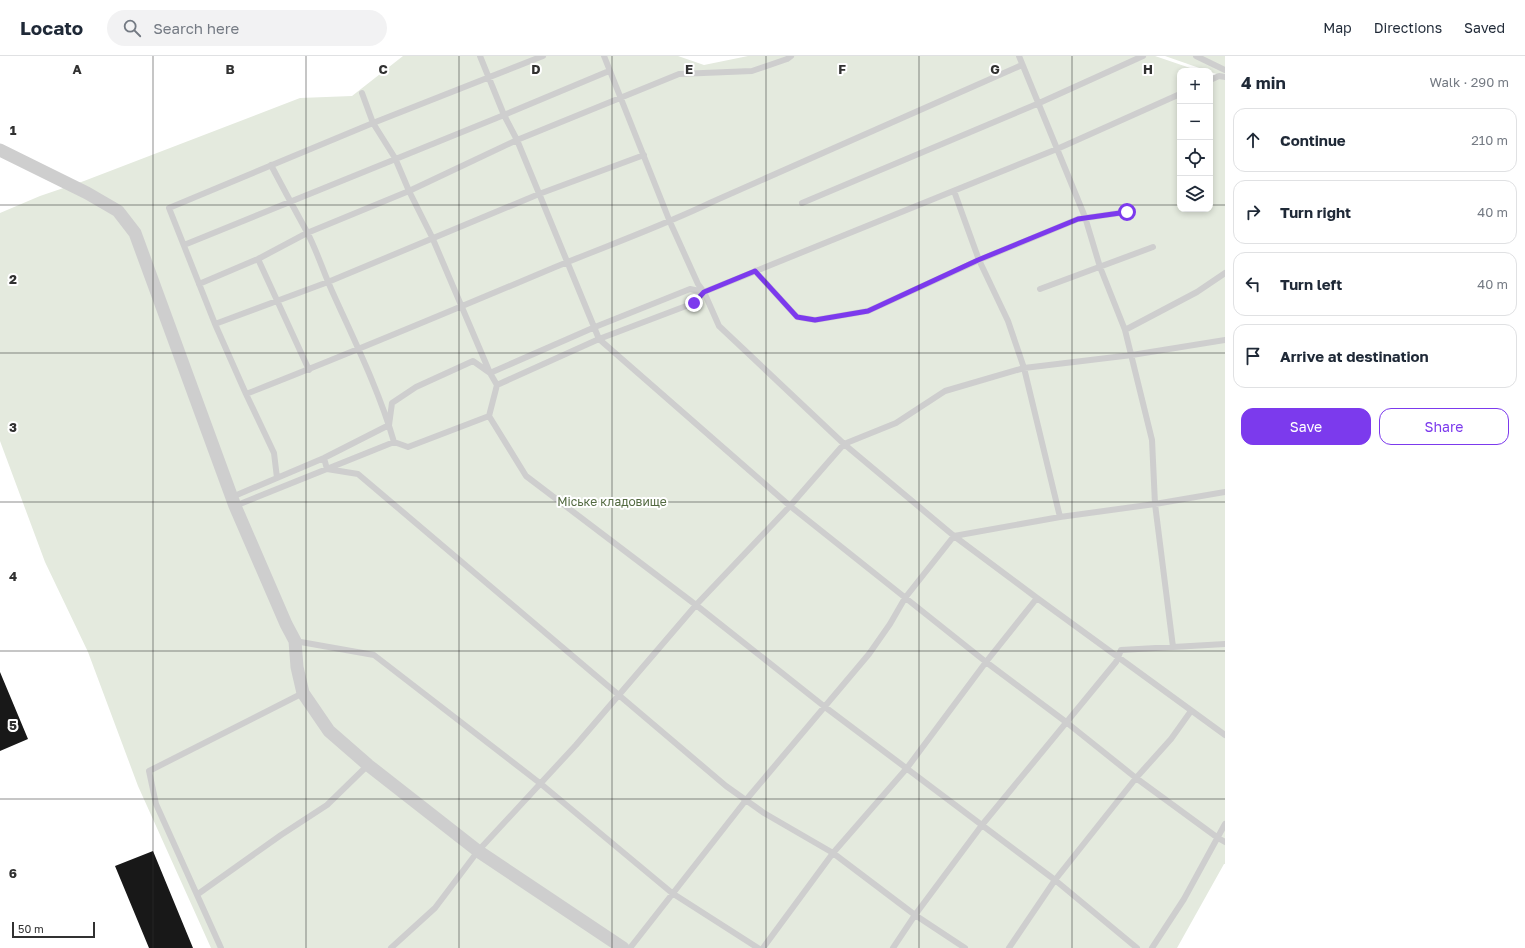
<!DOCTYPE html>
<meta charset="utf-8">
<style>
:root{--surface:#fff;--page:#f2f2f3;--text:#1f2937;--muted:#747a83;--line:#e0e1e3;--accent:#7c3aed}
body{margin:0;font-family:"Golos Text",sans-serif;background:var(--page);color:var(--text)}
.controls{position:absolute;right:12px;top:12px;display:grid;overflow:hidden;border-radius:8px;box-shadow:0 2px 6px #0003}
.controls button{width:36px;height:36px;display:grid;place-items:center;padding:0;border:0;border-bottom:1px solid var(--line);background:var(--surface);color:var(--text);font:20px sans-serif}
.scale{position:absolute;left:12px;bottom:10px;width:83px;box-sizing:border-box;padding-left:4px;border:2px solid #313131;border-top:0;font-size:11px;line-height:14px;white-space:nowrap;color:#313131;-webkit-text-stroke:3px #fff;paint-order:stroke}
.stop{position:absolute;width:12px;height:12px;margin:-9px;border:3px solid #7c3aed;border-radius:50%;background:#fff}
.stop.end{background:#7c3aed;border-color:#fff;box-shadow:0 1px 4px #0008}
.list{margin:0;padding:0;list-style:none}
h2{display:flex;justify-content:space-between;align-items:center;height:52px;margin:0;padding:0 16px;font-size:17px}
h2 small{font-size:13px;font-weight:400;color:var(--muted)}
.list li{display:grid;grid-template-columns:26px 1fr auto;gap:12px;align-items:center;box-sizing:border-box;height:64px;margin:0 8px 8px;padding:0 8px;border:1px solid var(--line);border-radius:12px}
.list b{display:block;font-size:15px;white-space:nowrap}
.list em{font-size:13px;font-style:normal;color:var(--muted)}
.actions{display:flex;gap:8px;padding:12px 16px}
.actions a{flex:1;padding:9px 0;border:1px solid var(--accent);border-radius:12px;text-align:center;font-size:14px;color:var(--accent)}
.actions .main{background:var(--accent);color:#fff}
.icon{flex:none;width:22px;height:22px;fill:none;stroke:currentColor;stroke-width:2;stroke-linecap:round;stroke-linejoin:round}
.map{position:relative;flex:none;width:1225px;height:892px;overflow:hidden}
header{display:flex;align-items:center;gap:24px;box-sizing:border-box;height:56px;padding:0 20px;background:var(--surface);border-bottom:1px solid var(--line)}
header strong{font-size:19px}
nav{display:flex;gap:22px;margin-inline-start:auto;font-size:14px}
.search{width:280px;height:36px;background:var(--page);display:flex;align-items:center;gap:10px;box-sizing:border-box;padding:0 14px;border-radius:22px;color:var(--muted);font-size:15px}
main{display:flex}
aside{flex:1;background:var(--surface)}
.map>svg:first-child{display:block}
</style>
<header>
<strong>Locato</strong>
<div class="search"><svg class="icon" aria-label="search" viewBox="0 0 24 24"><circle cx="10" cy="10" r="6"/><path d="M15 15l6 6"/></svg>Search here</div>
<nav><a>Map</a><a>Directions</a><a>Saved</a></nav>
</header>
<main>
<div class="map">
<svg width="1225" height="892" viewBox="0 0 1225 892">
<rect width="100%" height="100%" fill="#fff"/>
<path fill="#e4eade" d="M403,0H678L704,9L748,0H1155L1199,15H1180V153H1210V19L1225,24V808H1224L1177,892H211L138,730L88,596L45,506L0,385V157L40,140L84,125L300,42L352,40Z
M1165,0H1225V21Z"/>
<path fill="#181818" d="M0,616L28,683L0,695Z
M153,795L193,892H149L115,810Z"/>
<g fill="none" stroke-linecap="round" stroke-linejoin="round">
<path stroke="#cecece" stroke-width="6" d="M480,0L504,59L517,84L599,283L790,450L986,606L1066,666L1136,722L1218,782L1225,786
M604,0L670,166L698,228L704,236L719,270L844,388L954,480L1037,542L1225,679
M1019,0L1085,161L1100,211L1125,274L1152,384L1155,448L1173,591
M1196,0L1225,14
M1210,24L1219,20L1225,21
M362,37L373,67L395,102L409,135L432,181L490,317L497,329
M271,109C283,132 295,154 307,176C317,195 323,215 332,235C354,284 379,334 394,386
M954,135L979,204L1008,265L1024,312L1060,461
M802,147L1037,48L1143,0
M184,189L504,59L609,15
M258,203L309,314
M755,215L797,261L815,264L868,255L979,204L1078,163L1127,156
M199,228L258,203L307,177L409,135L517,84L679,18L752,15L787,3L791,0
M1040,233L1153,191
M215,268L328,226L539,138L644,99
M1125,274L1197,236L1225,217
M246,338C349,298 451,255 553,212C606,190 660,171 712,146L1022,9
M489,360L526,420L696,549L825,651L1055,824L1137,892
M324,402L327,413L358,418L726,730L764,757L833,797L915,859L965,892
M277,422L274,397L246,338L215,268L169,152L373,67L543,0
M232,441L324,402L389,369L392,347L416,331L473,305L490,317L595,271L690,233L704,236
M235,450L394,386L408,391L489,360L497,329L599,283L694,247L704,236L1057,93L1180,38
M295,585L374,599L541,728L672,837L758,892
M198,838L281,779L327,749L368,709
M221,892L156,748L149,715L303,637
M391,892L435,852L478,795L576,689L696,549L790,450L844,388L896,367L945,335L1024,312L1132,299L1225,284
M630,892L746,744L869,598L890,568L905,542L954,480L1060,461L1155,448L1225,436
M763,892L833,797L907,712L986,606L1037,542
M893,892L915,859L982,769L1116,606L1121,594L1225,588
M1009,892L1055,824L1136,722L1171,683L1191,655
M1152,892L1184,843L1225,768"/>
<path stroke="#cecece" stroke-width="13" d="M0,94L87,137L118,155L135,177L235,450L286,568L295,585L297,611L303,637L329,675L368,709L478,795L623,892"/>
</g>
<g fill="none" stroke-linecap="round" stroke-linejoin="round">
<path stroke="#7c3aed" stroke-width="5" d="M694,247L704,236L755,215L797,261L815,264L868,255L978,204L1078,163L1127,156"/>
</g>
<path fill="none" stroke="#313131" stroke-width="1" stroke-opacity="0.55" d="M153,0V892M306,0V892M459,0V892M612,0V892M766,0V892M919,0V892M1072,0V892M0,149H1180M1210,149H1225M0,297H1225M0,446H1225M0,595H1225M0,743H1225"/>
<g text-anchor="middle" stroke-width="4" stroke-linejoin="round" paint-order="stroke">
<g font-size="12" fill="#536a41" stroke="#fff">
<text x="612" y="450">Міське кладовище</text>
</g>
</g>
<g font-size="13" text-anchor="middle" font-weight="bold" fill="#313131" stroke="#fff" stroke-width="4" stroke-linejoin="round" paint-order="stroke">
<text x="77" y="18">A</text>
<text x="230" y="18">B</text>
<text x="383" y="18">C</text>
<text x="536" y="18">D</text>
<text x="689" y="18">E</text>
<text x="842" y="18">F</text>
<text x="995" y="18">G</text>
<text x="1148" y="18">H</text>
<text x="13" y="79">1</text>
<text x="13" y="228">2</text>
<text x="13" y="376">3</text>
<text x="13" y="525">4</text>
<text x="13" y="674">5</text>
<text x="13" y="822">6</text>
</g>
</svg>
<div class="controls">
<button>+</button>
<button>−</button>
<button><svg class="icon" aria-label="locate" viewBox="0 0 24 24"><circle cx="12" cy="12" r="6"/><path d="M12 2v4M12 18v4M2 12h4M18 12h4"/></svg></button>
<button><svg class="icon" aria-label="layers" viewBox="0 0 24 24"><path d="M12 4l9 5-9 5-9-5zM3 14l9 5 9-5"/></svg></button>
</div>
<div class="scale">50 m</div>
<div class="stop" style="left:1127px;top:156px"></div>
<div class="stop end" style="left:694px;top:247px"></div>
</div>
<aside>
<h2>4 min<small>Walk · 290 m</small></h2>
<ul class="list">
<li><svg class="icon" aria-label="ahead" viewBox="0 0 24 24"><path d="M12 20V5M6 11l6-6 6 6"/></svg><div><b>Continue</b></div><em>210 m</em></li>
<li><svg class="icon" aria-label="right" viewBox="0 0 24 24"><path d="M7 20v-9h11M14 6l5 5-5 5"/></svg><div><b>Turn right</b></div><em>40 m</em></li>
<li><svg class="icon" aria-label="left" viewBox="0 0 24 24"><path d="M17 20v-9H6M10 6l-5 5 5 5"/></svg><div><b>Turn left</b></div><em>40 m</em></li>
<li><svg class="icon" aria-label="arrive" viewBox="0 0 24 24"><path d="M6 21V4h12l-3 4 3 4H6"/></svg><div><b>Arrive at destination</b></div></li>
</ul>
<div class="actions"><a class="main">Save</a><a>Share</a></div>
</aside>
</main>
